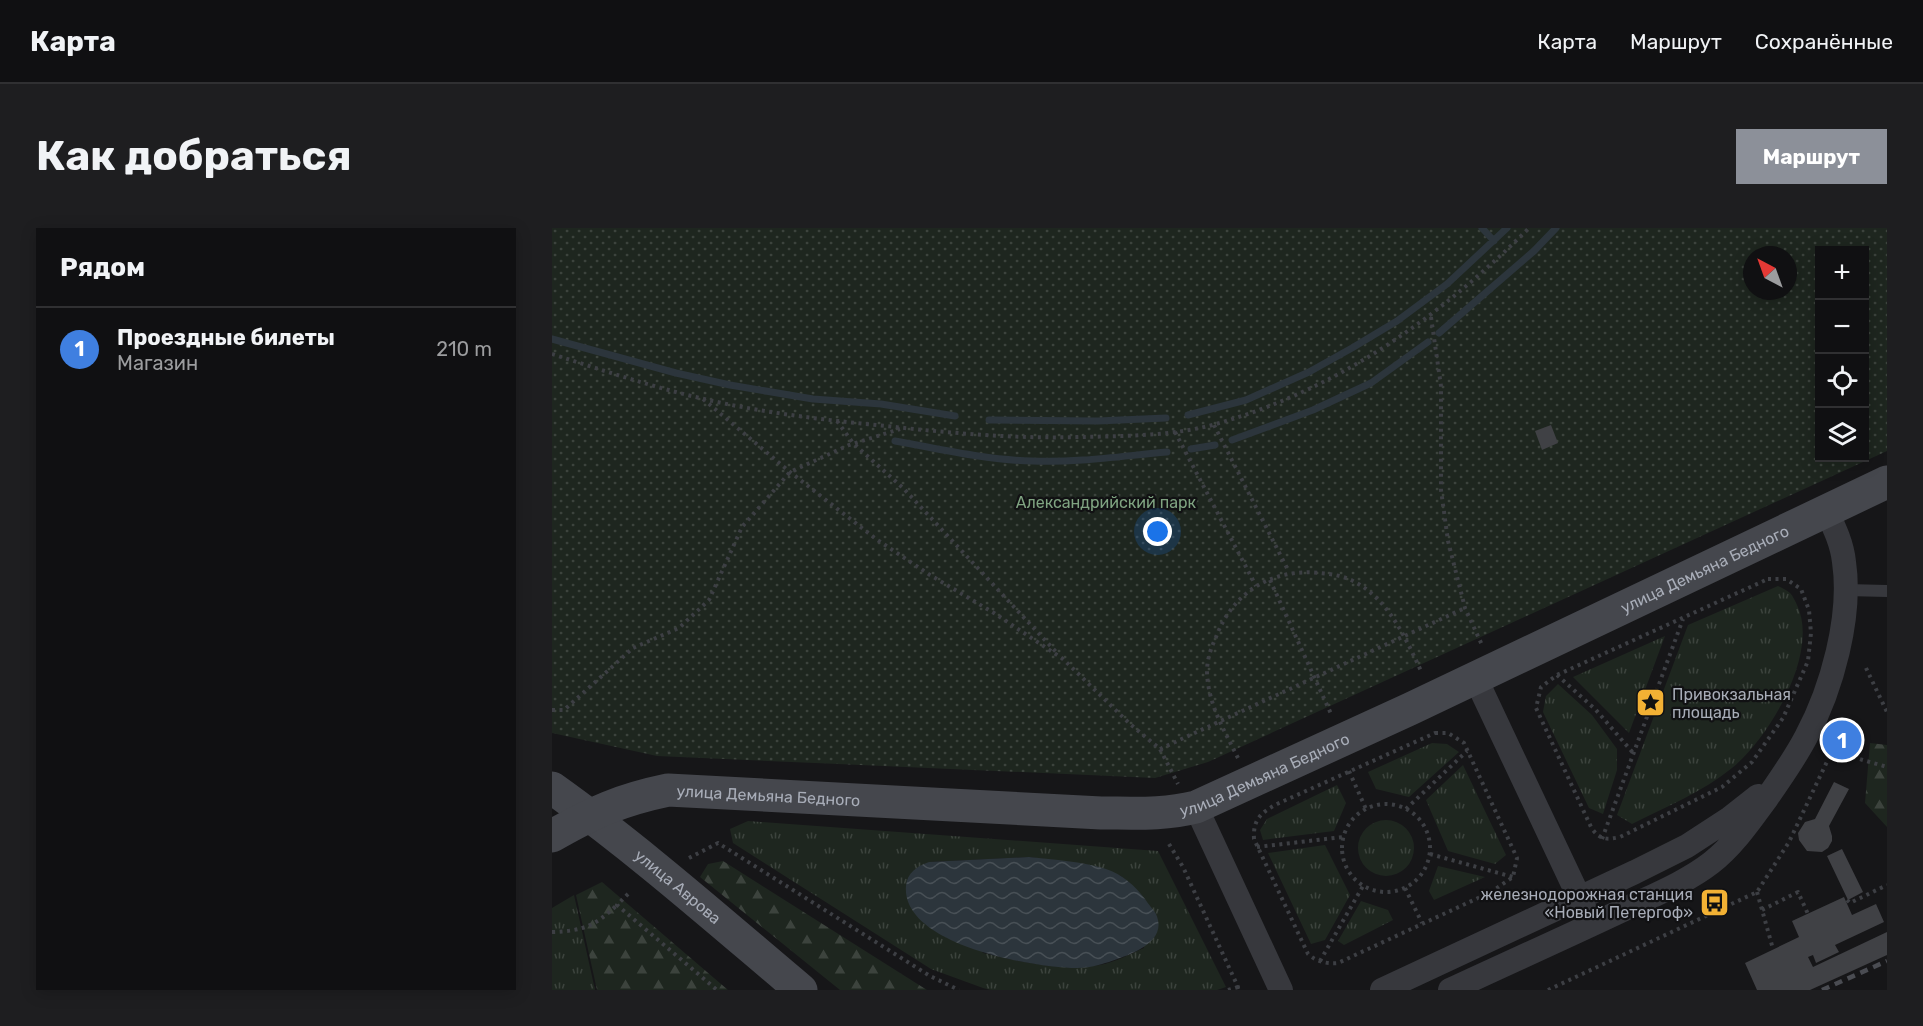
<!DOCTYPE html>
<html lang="ru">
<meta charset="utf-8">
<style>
:root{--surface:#101012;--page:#1e1e20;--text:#f1f3f6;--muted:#9c9d9f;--line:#303032;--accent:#8c9099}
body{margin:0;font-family:Rubik,sans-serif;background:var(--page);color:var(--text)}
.controls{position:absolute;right:18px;top:18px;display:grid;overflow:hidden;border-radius:0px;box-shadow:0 3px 15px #0003}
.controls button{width:54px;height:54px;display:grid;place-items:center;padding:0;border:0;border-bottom:2px solid var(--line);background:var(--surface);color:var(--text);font:30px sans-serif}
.compass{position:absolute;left:1191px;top:18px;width:54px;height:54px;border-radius:50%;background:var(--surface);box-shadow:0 3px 15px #0003;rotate:319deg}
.you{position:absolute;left:606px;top:304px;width:21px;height:21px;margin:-15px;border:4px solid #fff;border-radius:50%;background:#1a73e8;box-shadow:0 0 0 9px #1a73e833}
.badge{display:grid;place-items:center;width:39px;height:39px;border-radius:50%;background:var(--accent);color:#fff;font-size:20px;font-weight:700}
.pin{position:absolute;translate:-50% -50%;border:3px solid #fff;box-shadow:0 2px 6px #0006}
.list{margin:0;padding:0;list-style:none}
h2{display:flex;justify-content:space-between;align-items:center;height:78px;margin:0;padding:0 24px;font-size:26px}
h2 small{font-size:20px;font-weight:400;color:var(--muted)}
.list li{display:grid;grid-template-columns:39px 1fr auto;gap:18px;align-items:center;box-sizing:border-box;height:84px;padding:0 24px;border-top:2px solid var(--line)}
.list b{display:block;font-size:22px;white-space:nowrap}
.list p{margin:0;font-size:20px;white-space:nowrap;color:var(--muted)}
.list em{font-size:20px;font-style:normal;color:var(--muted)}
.icon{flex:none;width:33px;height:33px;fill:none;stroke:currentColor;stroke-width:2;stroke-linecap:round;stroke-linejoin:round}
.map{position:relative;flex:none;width:1335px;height:762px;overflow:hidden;border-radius:0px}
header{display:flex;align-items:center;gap:36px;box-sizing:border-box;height:84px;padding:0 30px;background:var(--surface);border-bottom:2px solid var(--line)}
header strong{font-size:28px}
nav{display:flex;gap:33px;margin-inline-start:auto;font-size:21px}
.intro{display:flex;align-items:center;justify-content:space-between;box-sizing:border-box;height:144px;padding:0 36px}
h1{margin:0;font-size:42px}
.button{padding:15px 27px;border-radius:0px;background:var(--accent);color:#fff;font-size:21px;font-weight:700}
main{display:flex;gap:36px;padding:0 36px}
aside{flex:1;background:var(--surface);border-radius:0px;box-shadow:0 3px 15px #0003}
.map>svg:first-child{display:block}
</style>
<header>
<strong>Карта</strong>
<nav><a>Карта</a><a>Маршрут</a><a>Сохранённые</a></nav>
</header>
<div class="intro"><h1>Как добраться</h1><a class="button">Маршрут</a></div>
<main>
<aside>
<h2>Рядом<small></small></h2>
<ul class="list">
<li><span class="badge" style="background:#3f7fe0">1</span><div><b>Проездные билеты</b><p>Магазин</p></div><em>210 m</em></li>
</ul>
</aside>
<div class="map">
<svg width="1335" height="762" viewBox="0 0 1335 762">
<defs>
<pattern id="grass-tufts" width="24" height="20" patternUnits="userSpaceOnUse" patternTransform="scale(1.5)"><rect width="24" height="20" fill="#1e261f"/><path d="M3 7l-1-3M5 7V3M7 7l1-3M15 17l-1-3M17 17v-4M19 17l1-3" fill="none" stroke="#3c433d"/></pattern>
<pattern id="forest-firs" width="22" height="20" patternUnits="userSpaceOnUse" patternTransform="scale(1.5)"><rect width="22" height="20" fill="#1e261f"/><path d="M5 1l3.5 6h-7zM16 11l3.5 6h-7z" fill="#3c433d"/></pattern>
<pattern id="park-dots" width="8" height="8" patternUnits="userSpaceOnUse" patternTransform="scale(1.5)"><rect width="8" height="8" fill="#1e261f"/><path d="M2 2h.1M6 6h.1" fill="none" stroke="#3c433d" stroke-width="1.8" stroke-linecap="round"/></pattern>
<pattern id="water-waves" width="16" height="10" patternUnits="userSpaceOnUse" patternTransform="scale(1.5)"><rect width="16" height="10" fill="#2c353c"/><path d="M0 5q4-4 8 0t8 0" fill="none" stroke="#485056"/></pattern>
</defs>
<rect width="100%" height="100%" fill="#161618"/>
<path fill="url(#grass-tufts)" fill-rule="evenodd" d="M1226,358C1230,360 1235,362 1238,365C1241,368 1243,373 1245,377C1268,425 1217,510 1180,540C1151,564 1113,579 1080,596L1065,587L1136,397Z
M1113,408L1077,505L1021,449Z
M1006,456L1040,487L1065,521V542L1051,586L1037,580L991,484L994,468Z
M880,515L895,516L907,524L857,569L824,561L816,544Z
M911,537L954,627L943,636L896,623L874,572Z
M785,557L794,575L782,603L711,612L708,602L715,591Z
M806 620a28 28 0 1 1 56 0a28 28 0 1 1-56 0Z
M196,593L606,623L674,759L665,762H439L431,760L379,741L181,615L178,601ZM477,629L533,636L569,648L579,656L592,720C578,726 563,734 548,737C510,743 468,734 431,725L377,634Z
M773,617L798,667L773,712L759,716L716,625Z
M886,638L933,649L882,672L877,663Z
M22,667L43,762H0V680Z
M809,673L836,682L841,692L792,717L786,713Z"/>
<path fill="url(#forest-firs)" d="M1318,515L1335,517V599L1313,575Z
M171,633L375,762H288L148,649L156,636Z
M50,654L176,762H45L24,667Z"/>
<path fill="url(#park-dots)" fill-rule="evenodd" d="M0,0H1335V223L656,534L603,550L105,528L0,505ZM1268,22H1312V230H1268ZM1200,27H1236V63H1200Z"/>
<path fill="url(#water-waves)" d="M477,629C503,632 529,633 554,641C570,646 583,658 593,671C596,676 601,681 604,686C617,715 577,727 557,734C547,737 536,740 525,740C483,740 349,717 354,658C355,645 365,638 377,634Z"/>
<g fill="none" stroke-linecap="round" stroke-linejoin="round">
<path stroke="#2c353c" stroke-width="7" d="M930,0L942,13
M887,105L982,23L1004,0
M0,111L124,145L178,157L261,171L329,176L403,188
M636,187L694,172L757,144L800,120L845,93L895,56L955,0
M437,192L546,193L614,190
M680,212L761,182L819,155L876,114
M343,213C388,221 434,232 480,233C525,235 570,228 615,224
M639,221L663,217"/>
</g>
<path fill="#404145" d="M999,197L1006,215L990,222L983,203Z
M1282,554L1297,561L1277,598L1280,608V613L1276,620L1270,624L1255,623L1247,612L1246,605L1253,594L1263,591Z
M1290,621L1311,664L1296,672L1275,628Z
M1292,669L1300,687L1324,676L1332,694L1283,717L1287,724L1264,735L1261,727L1256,729L1261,739L1335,704V727L1258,762H1205L1193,735L1247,709L1240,693Z"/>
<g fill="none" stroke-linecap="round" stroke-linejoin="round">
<path stroke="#3d3f44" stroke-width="4" stroke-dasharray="3 4.5" stroke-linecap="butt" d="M879,89L889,158V262L896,313L913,380L930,417
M0,126C50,142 100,159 152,171C212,185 273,192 334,198C398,205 463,211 528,209C573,208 621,208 664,196C787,161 888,89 977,0
M151,171L238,244L324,311L378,347L442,385L511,431L578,496L608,521L626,556
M285,193L301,215L351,260L505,425
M662,197L737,344
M623,204L704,358
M1216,351H1234L1249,361L1257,382L1259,405L1256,433L1231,490L1200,534L1170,559L1068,609C1055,612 1047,612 1039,599L984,480L989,459L1005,447Z
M718,352L780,488
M1314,440L1335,484
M1005,447L1044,482L1082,526
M0,482H12L81,420L127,400L157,372L190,299L238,244L297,217L348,201
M883,505H896L912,515L965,630L961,649L939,664L786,735C775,736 765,734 756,726L702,611C701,592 708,585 725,576Z
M608,521L913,380
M686,530C672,502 656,476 655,444C655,431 659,420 664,409C681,364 720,340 768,345C780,346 792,348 803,354C837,372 854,411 870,445
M797,543L814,581
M790 620a44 44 0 1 1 88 0a44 44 0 1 1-88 0Z
M854,581L915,523
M1050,611L1131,391
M617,616L631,639L686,759L685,762
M705,619L791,609
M878,626L961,649
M137,630L166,615L378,748L407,762
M853,660L870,695
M1205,664L1221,721
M76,666L65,677L165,762
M1295,672L1298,675L1335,657
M1210,682L1246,664L1256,686
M0,704C31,703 43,698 65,677
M768,733L811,658
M676,762L686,759
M996,762L1205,664L1237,614L1280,523L1335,539"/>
<path stroke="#37383d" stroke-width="12" d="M1294,362L1335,363"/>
<path stroke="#37383d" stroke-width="24" d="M923,449L1034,684
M644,579L729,762
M830,762L1083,644L1135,618L1178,590L1206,568
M898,762C956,735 1014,709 1071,682C1100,668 1133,655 1159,635C1182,617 1198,593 1215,570C1229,550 1243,530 1254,509C1280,461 1300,388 1292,334C1290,315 1282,299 1274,282"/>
<g stroke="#45474d" stroke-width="33">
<path id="s1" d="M0,560C87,622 167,693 249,762"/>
<path id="s2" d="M0,608C42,584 68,572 116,562L549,585C582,585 612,587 644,579L858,481L1335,254"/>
</g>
<path stroke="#4a4c52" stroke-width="4.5" stroke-dasharray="8 6" stroke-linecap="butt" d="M1270,762L1335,733"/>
</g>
<defs>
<symbol id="sight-square" viewBox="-11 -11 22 22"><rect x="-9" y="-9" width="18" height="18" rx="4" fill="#f2b134" stroke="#111113"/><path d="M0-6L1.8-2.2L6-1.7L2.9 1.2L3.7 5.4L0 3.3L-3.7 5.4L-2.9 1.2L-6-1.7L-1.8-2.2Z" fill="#111"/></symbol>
<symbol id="bus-square" viewBox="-11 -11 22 22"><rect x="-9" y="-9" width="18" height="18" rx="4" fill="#f2b134" stroke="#111113"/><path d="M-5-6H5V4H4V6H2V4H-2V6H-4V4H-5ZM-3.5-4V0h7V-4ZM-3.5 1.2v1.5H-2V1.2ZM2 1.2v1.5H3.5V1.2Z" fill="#111"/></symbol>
</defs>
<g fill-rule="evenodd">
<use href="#sight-square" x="1082" y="458" width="33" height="33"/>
<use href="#bus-square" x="1146" y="658" width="33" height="33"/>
</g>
<g text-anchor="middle" stroke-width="4.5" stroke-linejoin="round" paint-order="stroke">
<g font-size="16" fill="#7fa381" stroke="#111113">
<text x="554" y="280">Александрийский парк</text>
</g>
<g font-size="16" fill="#a8adb8" stroke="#111113">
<text dy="6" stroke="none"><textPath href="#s2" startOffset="1216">улица Демьяна Бедного</textPath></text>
<text dy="6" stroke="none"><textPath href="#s2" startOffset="730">улица Демьяна Бедного</textPath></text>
<text dy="6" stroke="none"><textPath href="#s2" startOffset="226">улица Демьяна Бедного</textPath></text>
<text dy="6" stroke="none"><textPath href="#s1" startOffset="160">улица Аврова</textPath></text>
</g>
<g font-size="16" fill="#a8adb8" stroke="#111113" text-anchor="start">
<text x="1120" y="472">Привокзальная<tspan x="1120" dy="18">площадь</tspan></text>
<text x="1141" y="672" text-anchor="end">железнодорожная станция<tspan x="1141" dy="18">«Новый Петергоф»</tspan></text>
</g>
</g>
</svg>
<div class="controls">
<button>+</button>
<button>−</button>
<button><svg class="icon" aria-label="locate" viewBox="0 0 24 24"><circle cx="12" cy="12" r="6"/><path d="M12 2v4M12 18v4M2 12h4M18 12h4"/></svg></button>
<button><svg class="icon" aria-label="layers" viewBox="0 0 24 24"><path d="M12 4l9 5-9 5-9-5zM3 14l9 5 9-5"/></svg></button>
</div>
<svg class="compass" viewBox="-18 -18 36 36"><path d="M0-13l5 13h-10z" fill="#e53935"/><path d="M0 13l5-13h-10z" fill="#9c9d9f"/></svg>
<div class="you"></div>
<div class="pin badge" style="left:1290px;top:512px;background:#3f7fe0">1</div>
</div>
</main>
